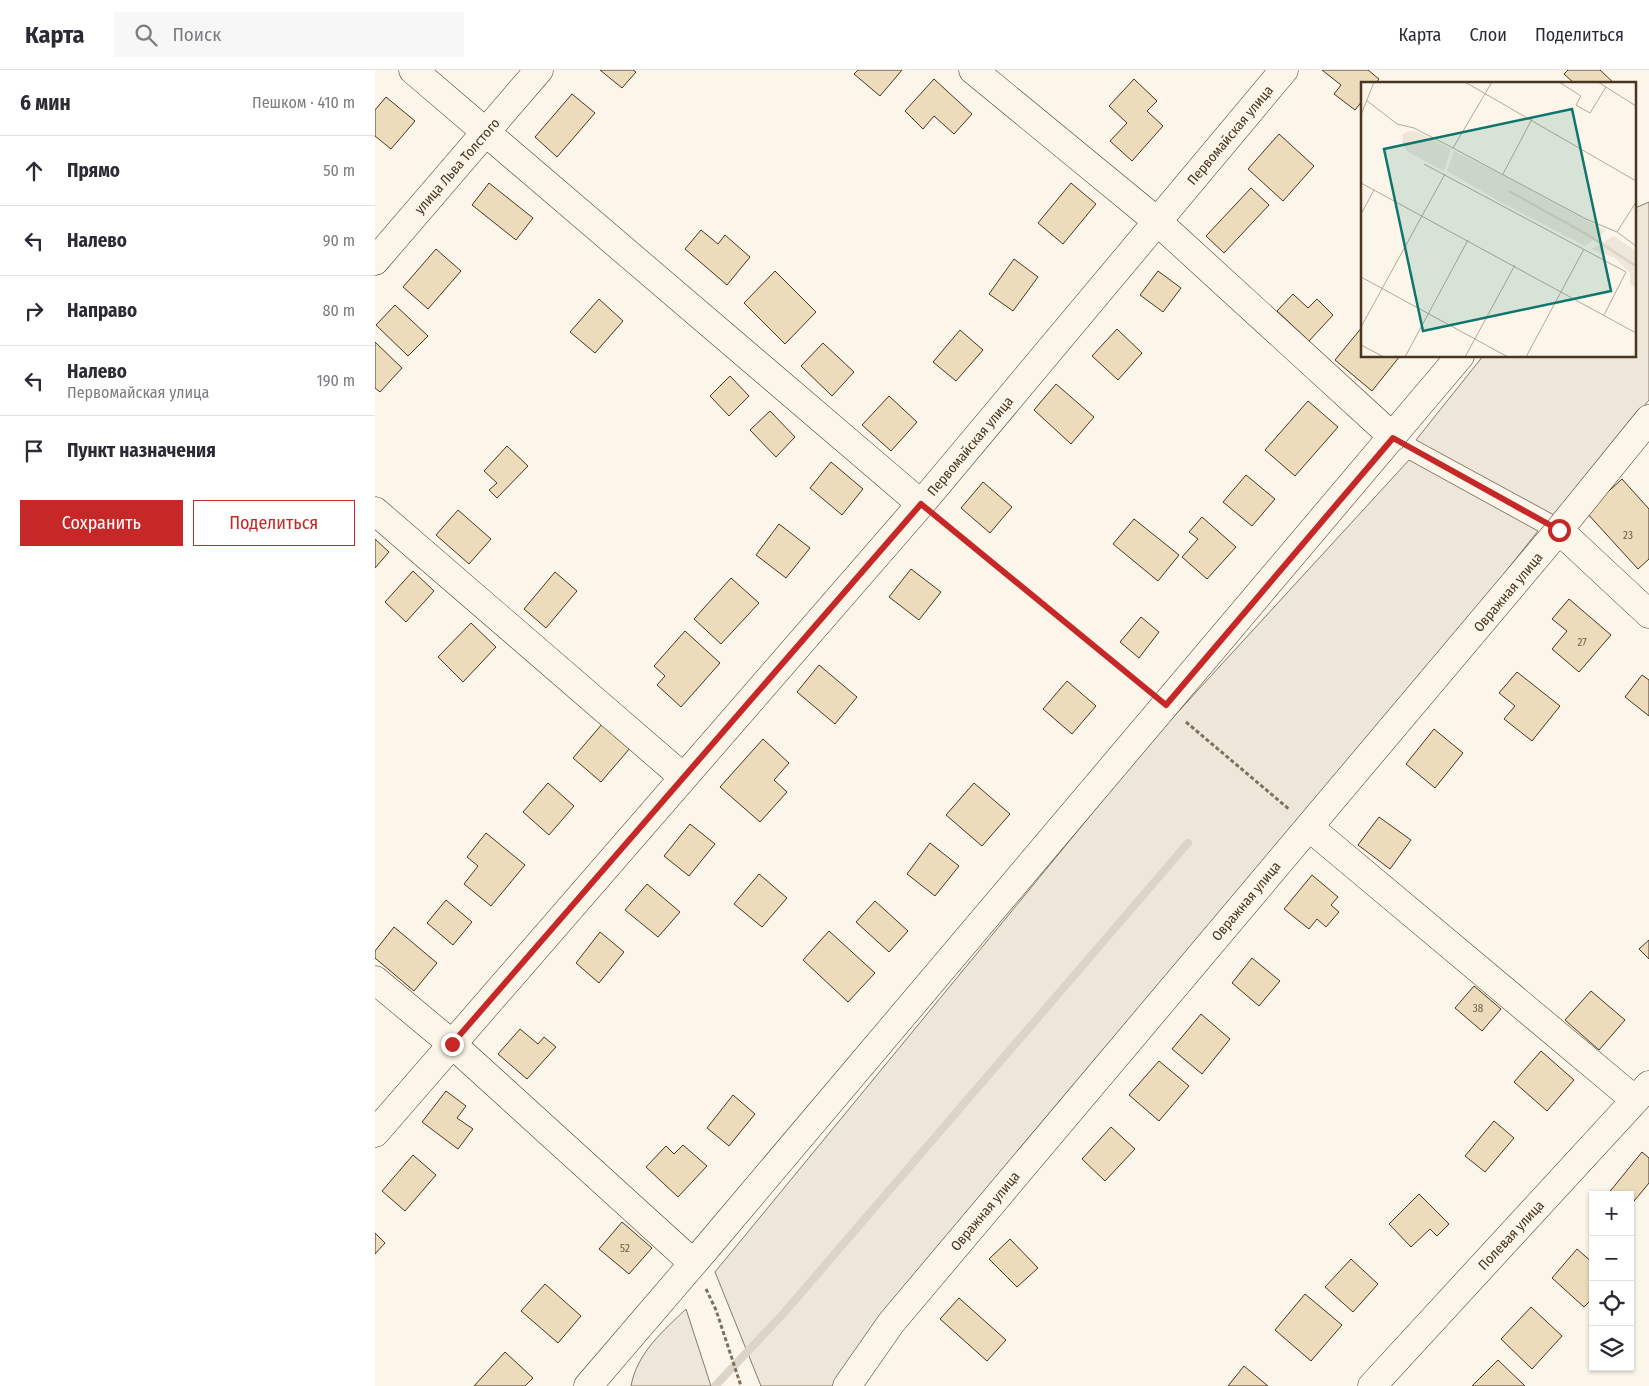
<!DOCTYPE html>
<html lang="ru">
<meta charset="utf-8">
<style>
:root{--surface:#fff;--page:#f7f7f7;--text:#2b2b33;--muted:#7c7c81;--line:#e1e1e2;--accent:#c62828}
body{margin:0;font-family:"Fira Sans Condensed",sans-serif;background:var(--page);color:var(--text)}
.controls{position:absolute;right:15px;bottom:15px;display:grid;overflow:hidden;border-radius:0px;box-shadow:0 1px 4px #0004}
.controls button{width:45px;height:45px;display:grid;place-items:center;padding:0;border:0;border-bottom:1px solid var(--line);background:var(--surface);color:var(--text);font:25px sans-serif}
.stop{position:absolute;width:15px;height:15px;margin:-11px;border:4px solid #c62828;border-radius:50%;background:#fff}
.stop.end{background:#c62828;border-color:#fff;box-shadow:0 1px 5px #0008}
.list{margin:0;padding:0;list-style:none}
h2{display:flex;justify-content:space-between;align-items:center;height:65px;margin:0;padding:0 20px;font-size:21px}
h2 small{font-size:16px;font-weight:400;color:var(--muted)}
.list li{display:grid;grid-template-columns:32px 1fr auto;gap:15px;align-items:center;box-sizing:border-box;height:70px;padding:0 20px;border-top:1px solid var(--line)}
.list b{display:block;font-size:19px;white-space:nowrap}
.list p{margin:0;font-size:16px;white-space:nowrap;color:var(--muted)}
.list em{font-size:16px;font-style:normal;color:var(--muted)}
.actions{display:flex;gap:10px;padding:15px 20px}
.actions a{flex:1;padding:11px 0;border:1px solid var(--accent);border-radius:0px;text-align:center;font-size:18px;color:var(--accent)}
.actions .main{background:var(--accent);color:#fff}
.icon{flex:none;width:28px;height:28px;fill:none;stroke:currentColor;stroke-width:2;stroke-linecap:round;stroke-linejoin:round}
.map{position:relative;flex:none;width:1274px;height:1316px;overflow:hidden}
header{display:flex;align-items:center;gap:30px;box-sizing:border-box;height:70px;padding:0 25px;background:var(--surface);border-bottom:1px solid var(--line)}
header strong{font-size:24px}
nav{display:flex;gap:28px;margin-inline-start:auto;font-size:18px}
.search{width:350px;height:45px;background:var(--page);display:flex;align-items:center;gap:12px;box-sizing:border-box;padding:0 18px;border-radius:0px;color:var(--muted);font-size:19px}
main{display:flex}
aside{flex:1;background:var(--surface)}
.map>svg:first-child{display:block}
</style>
<header>
<strong>Карта</strong>
<div class="search"><svg class="icon" aria-label="search" viewBox="0 0 24 24"><circle cx="10" cy="10" r="6"/><path d="M15 15l6 6"/></svg>Поиск</div>
<nav><a>Карта</a><a>Слои</a><a>Поделиться</a></nav>
</header>
<main>
<aside>
<h2>6 мин<small>Пешком · 410 m</small></h2>
<ul class="list">
<li><svg class="icon" aria-label="ahead" viewBox="0 0 24 24"><path d="M12 20V5M6 11l6-6 6 6"/></svg><div><b>Прямо</b></div><em>50 m</em></li>
<li><svg class="icon" aria-label="left" viewBox="0 0 24 24"><path d="M17 20v-9H6M10 6l-5 5 5 5"/></svg><div><b>Налево</b></div><em>90 m</em></li>
<li><svg class="icon" aria-label="right" viewBox="0 0 24 24"><path d="M7 20v-9h11M14 6l5 5-5 5"/></svg><div><b>Направо</b></div><em>80 m</em></li>
<li><svg class="icon" aria-label="left" viewBox="0 0 24 24"><path d="M17 20v-9H6M10 6l-5 5 5 5"/></svg><div><b>Налево</b><p>Первомайская улица</p></div><em>190 m</em></li>
<li><svg class="icon" aria-label="arrive" viewBox="0 0 24 24"><path d="M6 21V4h12l-3 4 3 4H6"/></svg><div><b>Пункт назначения</b></div></li>
</ul>
<div class="actions"><a class="main">Сохранить</a><a>Поделиться</a></div>
</aside>
<div class="map">
<svg width="1274" height="1316" viewBox="0 0 1274 1316">
<rect width="100%" height="100%" fill="#fbf6e9"/>
<path fill="#ede6d9" stroke="#887966" d="M1274,132V330L1179,445L1041,370L1108,286H1260V138Z
M1034,390L1163,461L939,743L458,1316H386L340,1202L779,668Z
M311,1239L336,1316H256C262,1283 288,1261 311,1239Z"/>
<g fill="none" stroke-linecap="round" stroke-linejoin="round">
<path stroke="#dcd4c6" stroke-width="8" d="M340,1316L408,1244L813,773"/>
</g>
<path fill="#ecdcbc" stroke="#4a3520" d="M225,0H258L261,2L247,18Z
M483,0H527L505,26L479,4Z
M947,0H993L1004,9L1000,14H988V30L980,40L959,24L966,15Z
M1193,0H1225L1240,14H1200L1189,4Z
M559,9L597,44L579,64L559,46L548,59L530,41Z
M759,9L782,31L772,41L788,56L757,91L735,71L752,53L734,36Z
M197,24L220,43L182,87L160,67Z
M11,27L40,51L16,79L0,66V40Z
M904,64L939,96L908,131L873,99Z
M114,113L158,148L141,170L97,135Z
M696,113L721,134L688,174L663,153Z
M876,118L894,135L849,183L831,166Z
M326,160L343,174L350,165L375,187L352,215L310,179Z
M61,179L86,201L53,239L28,217Z
M639,189L663,207L638,241L614,224Z
M400,201L441,242L410,274L369,233Z
M783,201L806,218L788,242L765,225Z
M918,224L933,238L942,229L958,245L934,271L902,241Z
M224,229L248,251L220,283L195,262Z
M20,235L53,266L33,286L1,255Z
M988,256V286H1025L997,321L960,290Z
M742,259L767,283L743,310L717,286Z
M585,260L608,280L581,311L558,292Z
M0,272L27,298L5,322L0,318Z
M448,273L479,302L457,326L426,296Z
M355,306L374,326L354,346L335,326Z
M681,314L719,347L696,374L659,340Z
M514,326L542,352L516,381L487,355Z
M933,331L963,357L920,406L890,380Z
M395,341L420,367L401,387L375,360Z
M132,376L153,396L122,428L114,420L122,413L109,401Z
M456,392L488,419L467,445L435,418Z
M871,405L900,429L877,456L848,432Z
M1247,409L1274,439V489L1263,499L1211,442Z
M608,412L637,437L615,463L586,438Z
M83,440L116,469L94,494L61,465Z
M827,447L861,477L832,509L807,487L823,469L814,462Z
M759,449L804,485L783,511L738,474Z
M404,454L435,478L411,508L381,485Z
M0,469L14,482L0,498Z
M536,499L566,522L544,550L514,527Z
M38,501L59,521L31,552L10,532Z
M180,502L202,521L171,558L149,539Z
M356,508L384,533L346,574L319,549Z
M1194,529L1236,565L1204,602L1177,579L1192,561L1177,549Z
M766,547L784,562L764,588L745,572Z
M96,553L121,577L88,612L63,587Z
M310,561L345,593L306,637L282,615L290,606L279,596Z
M444,595L482,627L460,654L422,622Z
M1142,602L1185,636L1157,671L1129,649L1140,636L1124,623Z
M1267,605L1274,610V646L1250,627Z
M692,611L721,636L697,664L668,639Z
M228,653L256,677L226,712L198,688Z
M1059,659L1088,683L1060,718L1031,694Z
M388,669L414,693L399,710L412,722L385,752L345,717Z
M173,713L199,736L174,765L148,742Z
M599,713L635,744L607,776L571,745Z
M1004,747L1036,770L1015,799L983,775Z
M315,754L340,774L314,806L289,786Z
M111,763L150,795L116,836L89,814L103,796L92,787Z
M555,773L584,796L560,826L532,804Z
M384,804L412,828L387,857L359,834Z
M937,805L963,827L956,835L964,842L951,857L942,849L934,859L909,839Z
M272,814L305,842L283,867L250,840Z
M71,830L97,852L78,875L52,853Z
M500,831L533,861L514,882L481,852Z
M19,857L62,893L39,921L0,888V881Z
M454,861L500,903L473,932L428,890Z
M225,862L249,882L224,913L201,893Z
M1274,870V889L1264,879Z
M877,888L905,911L884,936L857,913Z
M1099,916L1126,939L1107,961L1080,938Z
M1216,921L1250,950L1224,980L1190,950Z
M826,944L855,969L827,1004L797,979Z
M145,959L163,974L169,967L181,977L152,1009L123,984Z
M1166,981L1199,1010L1172,1041L1139,1012Z
M784,991L814,1016L784,1051L754,1025Z
M71,1021L91,1036L82,1048L98,1059L83,1079L47,1052Z
M358,1025L380,1044L354,1076L332,1058Z
M1119,1051L1139,1068L1110,1102L1090,1086Z
M736,1057L760,1079L730,1111L707,1089Z
M308,1075L332,1096L303,1127L271,1097L291,1076L299,1084Z
M1267,1082L1274,1088V1113L1255,1136V1125H1232Z
M38,1085L61,1105L30,1141L7,1121Z
M1044,1124L1074,1154L1062,1166L1055,1159L1036,1177L1014,1154Z
M247,1152L277,1178L254,1204L224,1179Z
M0,1163L10,1173L0,1184Z
M635,1169L663,1198L642,1217L614,1189Z
M1202,1179L1218,1193V1228L1209,1237L1177,1208Z
M976,1189L1003,1214L978,1242L950,1217Z
M170,1214L206,1246L183,1273L146,1241Z
M930,1224L967,1255L936,1291L900,1260Z
M584,1228L631,1270L612,1291L565,1249Z
M1156,1237L1187,1266L1157,1299L1126,1269Z
M130,1282L158,1308L150,1316H99Z
M1123,1290L1150,1316H1097Z
M869,1296L893,1316H853Z"/>
<g fill="none" stroke-linecap="round" stroke-linejoin="round">
<defs>
<path id="minor" d="M38,0L546,434
M598,0L783,152L1018,367
M0,191L164,0
M0,441L308,707
M1184,460L1274,544
M934,757L1260,1030
M0,910L77,974L318,1193
M0,1063L546,434L909,0
M213,1316L333,1176L1085,286
M472,1316L516,1253L1184,460L1274,349
M997,1316L1274,1015"/>
</defs>
<use href="#minor" stroke="#4a3520" stroke-width="29"/>
<path stroke="#7f6f5c" stroke-width="3" stroke-dasharray="4 2.5" stroke-linecap="butt" d="M1041,380L1162,448
M566,450L772,619
M811,652L915,740
M331,1219L341,1240L366,1316"/>
<use href="#minor" stroke="#fbf6e9" stroke-width="28"/>
</g>
<g fill="none" stroke-linecap="round" stroke-linejoin="round">
<path stroke="#c62828" stroke-width="6" d="M77,974L546,434L791,635L1018,368L1184,460"/>
</g>
<g text-anchor="middle" stroke-width="4" stroke-linejoin="round" paint-order="stroke">
<g font-size="11" fill="#725f47">
<text x="1253" y="469">23</text>
<text x="1207" y="576">27</text>
<text x="1103" y="942">38</text>
<text x="250" y="1182">52</text>
</g>
<g font-size="14" fill="#4a3520" stroke="#fbf6e9">
<text transform="translate(855 65) rotate(-50)" y="5">Первомайская улица</text>
<text transform="translate(82 96) rotate(-49)" y="5">улица Льва Толстого</text>
<text transform="translate(595 376) rotate(-50)" y="5">Первомайская улица</text>
<text transform="translate(1133 522) rotate(-50)" y="5">Овражная улица</text>
<text transform="translate(871 831) rotate(-50)" y="5">Овражная улица</text>
<text transform="translate(610 1141) rotate(-50)" y="5">Овражная улица</text>
<text transform="translate(1136 1165) rotate(-47)" y="5">Полевая улица</text>
</g>
</g>
<g transform="translate(986 12)">
<rect width="275" height="275" fill="#fbf6e9"/>
<path d="M48,49L57,50L90,67L83,89L47,70L41,61L42,52ZM93,69L140,92L245,149L224,164L134,117L86,89ZM253,154L275,169V208L269,201V191L254,176L230,167Z" fill="#ede6d9"/>
<path fill="none" stroke="#dcd4c6" stroke-width="2.5" d="M148,109L227,153L275,184"/>
<path fill="none" stroke="#b4a999" stroke-width="1" d="M104,0L275,99M198,0L220,14L215,23L229,31L245,5M237,0L275,24M5,18L36,42L53,46L92,66L225,137L256,150L275,164M0,33L13,0M92,66L131,0M63,82L265,190L243,233M142,92L171,37M0,101L275,251M0,132L13,108M256,150L275,120M0,195L147,275M0,245L84,92M0,263L23,275M44,275L107,158M104,275L154,183M165,275L223,167"/>
<path fill="#0f766e" fill-opacity="0.15" stroke="#0f766e" stroke-width="2.5" d="M211,27L250,209L62,249L23,67Z"/>
<rect width="275" height="275" fill="none" stroke="#4a3520" stroke-width="2.5"/>
</g>
</svg>
<div class="controls">
<button>+</button>
<button>−</button>
<button><svg class="icon" aria-label="locate" viewBox="0 0 24 24"><circle cx="12" cy="12" r="6"/><path d="M12 2v4M12 18v4M2 12h4M18 12h4"/></svg></button>
<button><svg class="icon" aria-label="layers" viewBox="0 0 24 24"><path d="M12 4l9 5-9 5-9-5zM3 14l9 5 9-5"/></svg></button>
</div>
<div class="stop" style="left:1184px;top:460px"></div>
<div class="stop end" style="left:77px;top:974px"></div>
</div>
</main>
